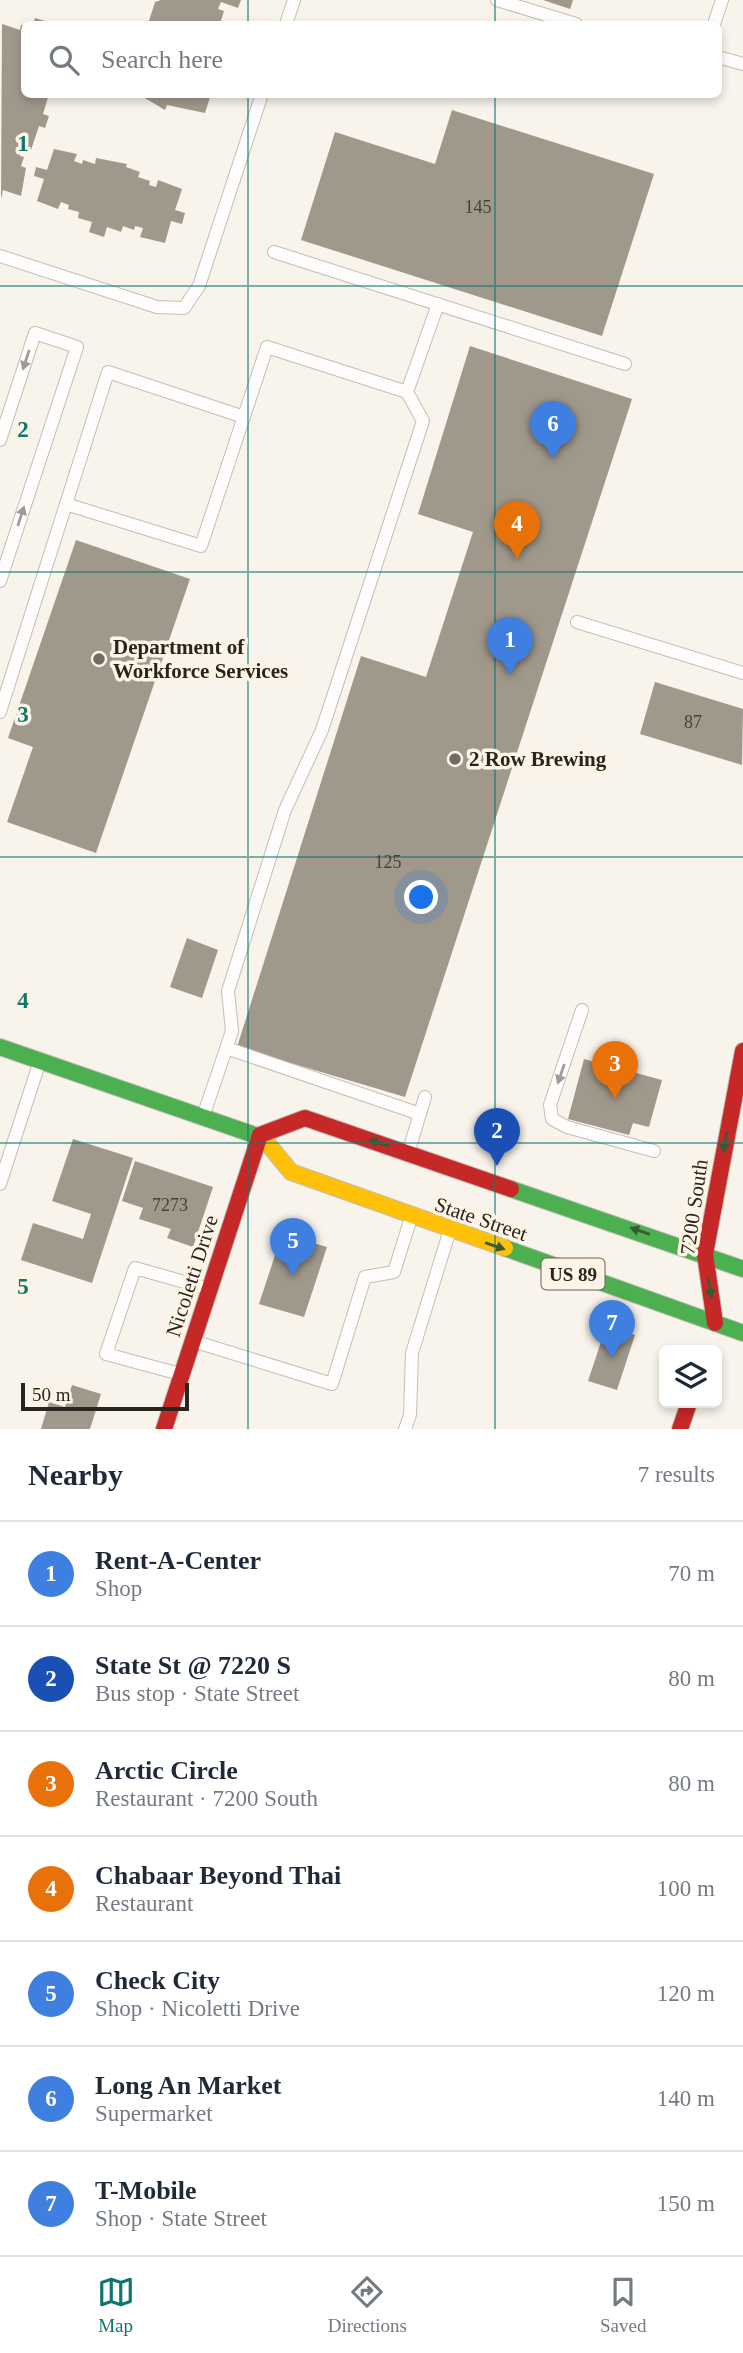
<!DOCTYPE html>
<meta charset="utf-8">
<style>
:root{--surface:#fff;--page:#f6f6f7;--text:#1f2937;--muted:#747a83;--line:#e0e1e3;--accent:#0f766e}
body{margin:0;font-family:"Times New Roman",serif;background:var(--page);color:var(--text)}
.controls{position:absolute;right:21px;bottom:21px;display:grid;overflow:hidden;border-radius:10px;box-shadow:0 4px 10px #0003}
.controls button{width:63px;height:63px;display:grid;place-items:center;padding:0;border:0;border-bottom:2px solid var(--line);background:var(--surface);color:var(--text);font:35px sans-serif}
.scale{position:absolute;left:21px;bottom:18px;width:168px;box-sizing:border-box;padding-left:7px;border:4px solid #29251e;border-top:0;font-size:19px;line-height:24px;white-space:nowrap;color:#29251e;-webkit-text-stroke:5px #fef4e5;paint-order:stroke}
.you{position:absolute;left:422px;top:898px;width:24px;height:24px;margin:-18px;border:5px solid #fff;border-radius:50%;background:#1a73e8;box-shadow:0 0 0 10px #1a73e833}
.badge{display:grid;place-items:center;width:46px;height:46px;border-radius:50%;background:var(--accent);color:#fff;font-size:23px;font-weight:700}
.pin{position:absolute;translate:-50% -58px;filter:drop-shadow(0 2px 4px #0008)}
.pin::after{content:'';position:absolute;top:37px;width:24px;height:21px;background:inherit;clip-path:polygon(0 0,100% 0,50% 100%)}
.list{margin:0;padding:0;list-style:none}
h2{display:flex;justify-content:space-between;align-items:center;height:91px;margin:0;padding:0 28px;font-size:30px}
h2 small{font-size:23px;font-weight:400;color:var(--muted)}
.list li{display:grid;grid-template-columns:46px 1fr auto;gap:21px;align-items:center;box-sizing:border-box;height:105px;padding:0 28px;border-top:2px solid var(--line)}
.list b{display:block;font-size:26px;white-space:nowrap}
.list p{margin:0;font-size:23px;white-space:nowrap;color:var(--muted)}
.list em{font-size:23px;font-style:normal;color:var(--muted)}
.icon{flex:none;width:38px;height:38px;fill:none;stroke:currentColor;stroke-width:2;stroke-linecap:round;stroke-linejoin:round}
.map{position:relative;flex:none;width:743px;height:1429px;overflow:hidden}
.search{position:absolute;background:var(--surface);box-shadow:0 4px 10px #0003;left:21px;right:21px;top:21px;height:77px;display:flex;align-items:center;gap:18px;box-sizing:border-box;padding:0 24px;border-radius:10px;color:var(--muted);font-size:26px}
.sheet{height:826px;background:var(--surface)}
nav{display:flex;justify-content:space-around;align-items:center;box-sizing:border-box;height:98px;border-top:2px solid var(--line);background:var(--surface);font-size:19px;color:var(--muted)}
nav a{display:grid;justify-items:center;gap:4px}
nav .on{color:var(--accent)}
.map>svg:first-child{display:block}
</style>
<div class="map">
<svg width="743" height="1429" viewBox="0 0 743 1429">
<rect width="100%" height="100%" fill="#f8f3eb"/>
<path fill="#a0988b" d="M161,0H241L238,8L221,2L218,9L224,11L220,24H148L155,2Z
M543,0H573L570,9Z
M35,18L48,22L47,24H33Z
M2,24L20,30L21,25L24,26V94H49L43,114L49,116L45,128L39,126L31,150L22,147L20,156L24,157L21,166L26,168L21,196L3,190L1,199Z
M138,94H211L205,113L167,105L165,110Z
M452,110L654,174L602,336L301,240L335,132L435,164Z
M54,149L77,154L74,161L82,164L83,160L95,164L96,158L127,164L126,167L140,172L138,177L150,181L149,185L156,187L158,180L182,189L175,210L185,213L182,224L171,221L165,243L140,237L143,228L135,226L134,230L123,226L121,232L107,227L104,237L89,232L92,222L78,218L79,212L68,209L69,205L61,202L58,209L37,201L44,179L34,176L36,167L47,170Z
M470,346L632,399L405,1097L237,1047L361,656L426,677L473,532L418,514Z
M76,540L190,579L96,853L7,822L33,747L8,738Z
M655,682L743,709L742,765L640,734Z
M187,938L218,950L202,998L170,987Z
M584,1059L662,1080L649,1127L633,1123L629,1135L568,1119Z
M73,1139L133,1158L92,1283L21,1260L33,1223L83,1239L91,1214L52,1201Z
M135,1161L213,1187L193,1247L167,1238L171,1229L139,1219L143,1208L122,1201Z
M282,1234L327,1247L304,1317L259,1304Z
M607,1324L635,1335L617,1390L588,1381Z
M72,1385L101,1394L90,1429H41L49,1402L65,1407Z"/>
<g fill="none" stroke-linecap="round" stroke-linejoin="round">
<defs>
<path id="lane" d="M497,0L576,24
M286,24L294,0
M714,24L722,0
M718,57L743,64
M274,252L625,364
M0,256L157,307L184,308L199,286L262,94
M0,440L35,333L77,347L0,581
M66,504L108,372L244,417
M577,622L743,673
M0,712L66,504L201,546L267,347L407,392
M582,1010L550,1105L552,1119L567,1127L654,1151
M226,1048L420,1114
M205,1111L232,1031L228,991L285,810L322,730L423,421L407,392L438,304
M409,1150L425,1097
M0,1184L39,1064
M196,1342L332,1384L365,1277L394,1272L411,1218
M180,1374L106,1354L135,1268L209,1289
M405,1429L410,1415L412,1353L449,1233"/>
<path id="fast" d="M0,1047L263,1138
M511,1189L743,1269
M505,1248L743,1333"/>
<path id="slow" d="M263,1138L291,1172L505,1248"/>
<path id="jam" d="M260,1135L305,1118L511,1189
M715,1323L705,1254L743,1051
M164,1429L260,1135
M680,1429L689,1403"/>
</defs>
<use href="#lane" stroke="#c3beb7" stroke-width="14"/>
<use href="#fast" stroke="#c3beb7" stroke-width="18"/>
<use href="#slow" stroke="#c3beb7" stroke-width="18"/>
<use href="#jam" stroke="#c3beb7" stroke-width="18"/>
<use href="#lane" stroke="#fefdfc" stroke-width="12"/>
<use href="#fast" stroke="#4caf50" stroke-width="16"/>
<use href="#slow" stroke="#ffc107" stroke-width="16"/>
<use href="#jam" stroke="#c62828" stroke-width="16"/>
</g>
<defs><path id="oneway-solid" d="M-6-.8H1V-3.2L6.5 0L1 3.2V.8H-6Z" transform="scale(1.75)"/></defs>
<g fill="#9e9c98">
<use href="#oneway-solid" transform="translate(26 360) rotate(108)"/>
<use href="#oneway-solid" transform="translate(21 516) rotate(-72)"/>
<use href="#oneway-solid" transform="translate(561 1074) rotate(109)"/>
</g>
<g fill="#375c32">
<use href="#oneway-solid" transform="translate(725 1142) rotate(101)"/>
<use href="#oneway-solid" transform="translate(379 1143) rotate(-162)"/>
<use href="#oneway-solid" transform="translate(640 1231) rotate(-161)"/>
<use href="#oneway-solid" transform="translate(495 1246) rotate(19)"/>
<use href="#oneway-solid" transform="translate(710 1288) rotate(81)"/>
</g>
<path fill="none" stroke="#0f766e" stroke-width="2" stroke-opacity="0.55" d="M248,0V24M495,0V24M248,94V1429M495,94V1429M0,286H743M0,572H743M0,857H743M0,1143H743"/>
<g fill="#716d66" stroke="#fef4e5" stroke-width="2.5">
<circle cx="99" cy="659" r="7"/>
<circle cx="455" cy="759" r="7"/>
</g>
<g text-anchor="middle" stroke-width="7" stroke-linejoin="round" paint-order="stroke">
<g font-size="18" fill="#474239">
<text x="478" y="213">145</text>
<text x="693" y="728">87</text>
<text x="388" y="868">125</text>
<text x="170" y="1211">7273</text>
</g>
<rect fill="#fef4e5" stroke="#69635a" stroke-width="2" x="541.5" y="1258.5" width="63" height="31" rx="5"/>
<g font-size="19" font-weight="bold" fill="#29251e">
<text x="573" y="1281">US 89</text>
</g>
<g font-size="21" font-weight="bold" fill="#29251e" stroke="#fef4e5" text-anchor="start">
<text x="113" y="654">Department of<tspan x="113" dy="24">Workforce Services</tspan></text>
<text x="469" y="766">2 Row Brewing</text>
</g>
<g font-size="21" fill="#29251e" stroke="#fef4e5">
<text transform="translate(694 1207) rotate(-82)" y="7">7200 South</text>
<text transform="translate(481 1219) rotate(19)" y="7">State Street</text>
<text transform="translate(192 1276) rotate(-72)" y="7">Nicoletti Drive</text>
</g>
</g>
<g font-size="23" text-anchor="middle" font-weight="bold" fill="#0f766e" stroke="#fef4e5" stroke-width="7" stroke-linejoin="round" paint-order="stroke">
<text x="23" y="151">1</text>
<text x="23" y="437">2</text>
<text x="23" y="722">3</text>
<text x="23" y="1008">4</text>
<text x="23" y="1294">5</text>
</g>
</svg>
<div class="controls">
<button><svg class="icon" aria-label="layers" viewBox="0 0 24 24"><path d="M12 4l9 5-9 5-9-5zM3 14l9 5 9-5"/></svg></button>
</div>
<div class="scale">50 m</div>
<div class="you"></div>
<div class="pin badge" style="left:510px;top:675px;background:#3f7fe0">1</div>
<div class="pin badge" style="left:497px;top:1166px;background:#1a4fb4">2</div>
<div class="pin badge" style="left:615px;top:1099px;background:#e8710a">3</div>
<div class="pin badge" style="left:517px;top:559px;background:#e8710a">4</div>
<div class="pin badge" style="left:293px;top:1276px;background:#3f7fe0">5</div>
<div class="pin badge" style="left:553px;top:459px;background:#3f7fe0">6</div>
<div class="pin badge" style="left:612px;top:1358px;background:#3f7fe0">7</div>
<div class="search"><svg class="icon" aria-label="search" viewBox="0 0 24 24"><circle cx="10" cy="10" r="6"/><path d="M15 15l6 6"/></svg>Search here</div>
</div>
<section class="sheet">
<h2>Nearby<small>7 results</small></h2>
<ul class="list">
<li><span class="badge" style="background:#3f7fe0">1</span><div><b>Rent-A-Center</b><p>Shop</p></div><em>70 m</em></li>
<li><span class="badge" style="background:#1a4fb4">2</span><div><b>State St @ 7220 S</b><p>Bus stop · State Street</p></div><em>80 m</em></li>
<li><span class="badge" style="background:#e8710a">3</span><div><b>Arctic Circle</b><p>Restaurant · 7200 South</p></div><em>80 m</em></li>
<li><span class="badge" style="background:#e8710a">4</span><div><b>Chabaar Beyond Thai</b><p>Restaurant</p></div><em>100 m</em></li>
<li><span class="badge" style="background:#3f7fe0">5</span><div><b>Check City</b><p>Shop · Nicoletti Drive</p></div><em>120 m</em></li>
<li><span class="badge" style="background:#3f7fe0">6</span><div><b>Long An Market</b><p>Supermarket</p></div><em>140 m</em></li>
<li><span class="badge" style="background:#3f7fe0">7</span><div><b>T-Mobile</b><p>Shop · State Street</p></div><em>150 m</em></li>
</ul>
</section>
<nav>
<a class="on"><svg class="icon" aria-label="map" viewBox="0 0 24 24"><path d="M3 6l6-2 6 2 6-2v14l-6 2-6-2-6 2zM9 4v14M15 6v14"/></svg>Map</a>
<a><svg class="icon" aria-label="directions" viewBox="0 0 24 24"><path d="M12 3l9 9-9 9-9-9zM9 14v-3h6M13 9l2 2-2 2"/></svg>Directions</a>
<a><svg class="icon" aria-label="saved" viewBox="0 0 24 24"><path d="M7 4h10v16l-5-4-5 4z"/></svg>Saved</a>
</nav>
